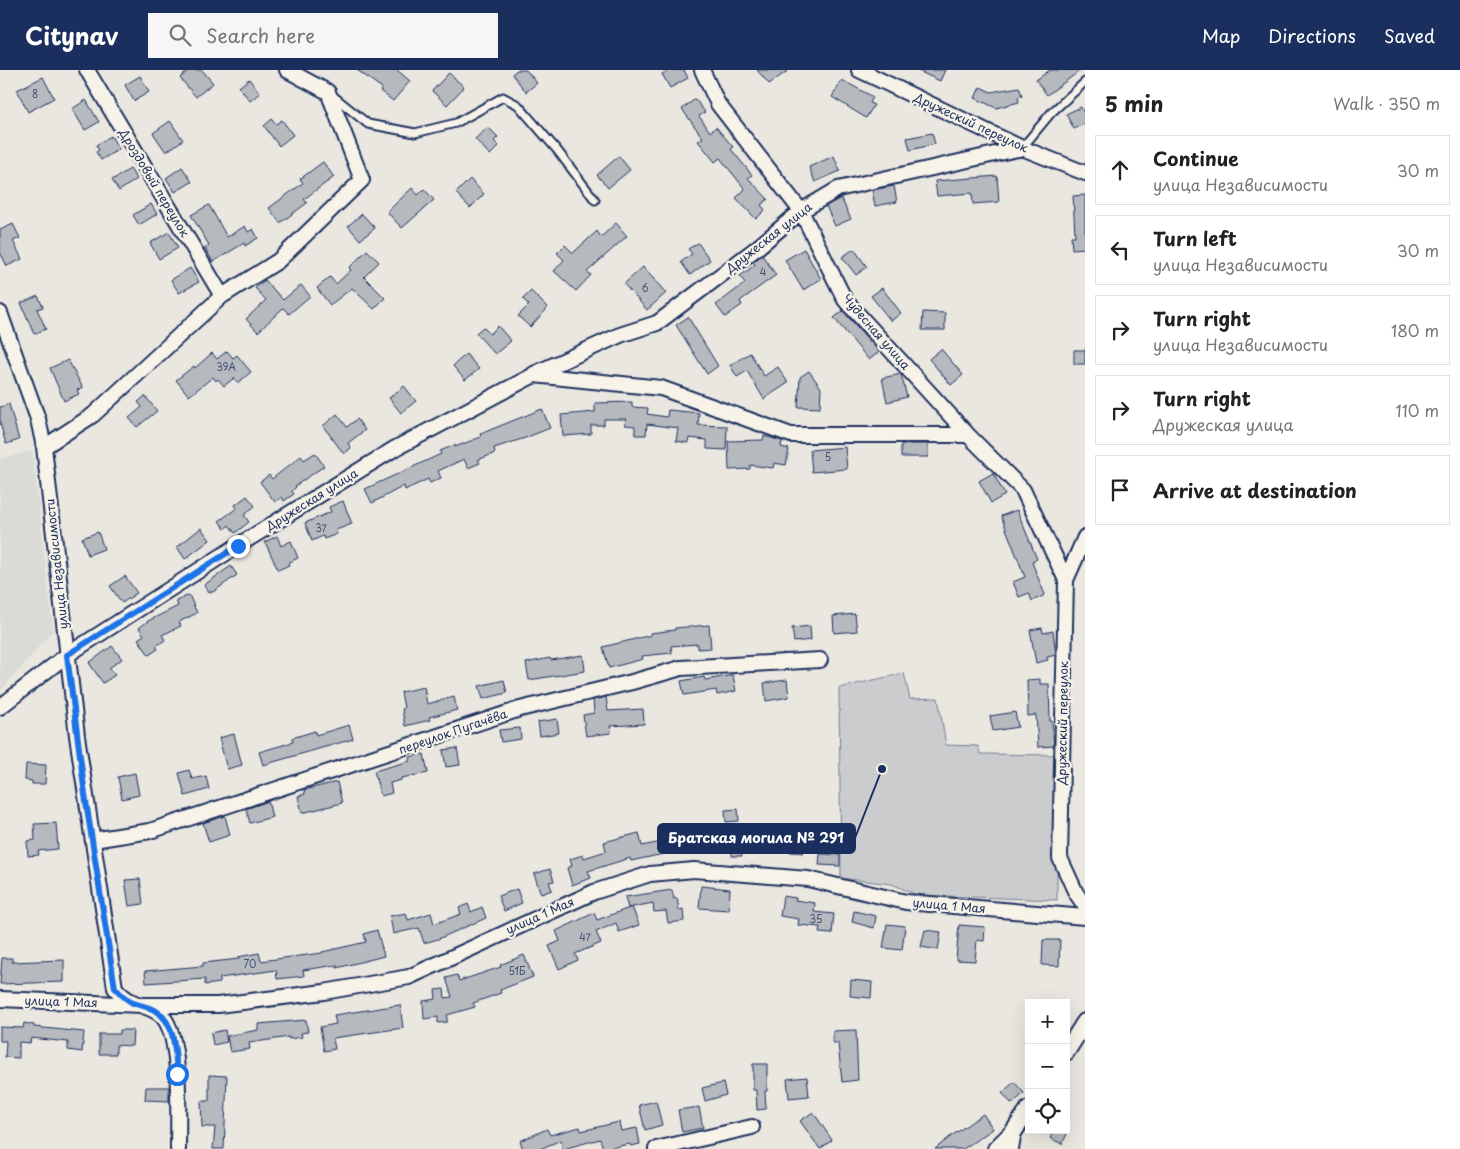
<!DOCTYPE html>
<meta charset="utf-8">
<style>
:root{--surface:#fff;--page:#f6f6f6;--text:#222;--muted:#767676;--line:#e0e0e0;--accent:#1b2f5e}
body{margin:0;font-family:"Playpen Sans",sans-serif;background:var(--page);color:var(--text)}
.controls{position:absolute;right:15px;bottom:15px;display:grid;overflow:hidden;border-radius:0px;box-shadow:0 5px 20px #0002}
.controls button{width:45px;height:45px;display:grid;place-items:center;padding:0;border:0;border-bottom:1px solid var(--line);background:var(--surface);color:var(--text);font:25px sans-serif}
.stop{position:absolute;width:15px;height:15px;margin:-11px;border:4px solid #1a73e8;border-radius:50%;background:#fff}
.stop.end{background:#1a73e8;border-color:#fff;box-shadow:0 1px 5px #0008}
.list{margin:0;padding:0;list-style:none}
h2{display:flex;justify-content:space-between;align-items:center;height:65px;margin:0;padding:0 20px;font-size:21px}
h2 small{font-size:16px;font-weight:400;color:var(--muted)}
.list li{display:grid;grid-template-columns:32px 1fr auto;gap:15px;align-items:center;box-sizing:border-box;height:70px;margin:0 10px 10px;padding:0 10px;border:1px solid var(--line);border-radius:0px}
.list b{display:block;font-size:19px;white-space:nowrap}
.list p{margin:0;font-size:16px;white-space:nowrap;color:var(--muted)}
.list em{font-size:16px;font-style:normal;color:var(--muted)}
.icon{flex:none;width:28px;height:28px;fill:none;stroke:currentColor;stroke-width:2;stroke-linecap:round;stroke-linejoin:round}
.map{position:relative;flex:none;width:1085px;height:1079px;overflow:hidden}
header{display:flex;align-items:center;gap:30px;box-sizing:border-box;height:70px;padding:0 25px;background:var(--accent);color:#fff}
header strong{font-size:24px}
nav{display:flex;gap:28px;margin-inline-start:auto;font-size:18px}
.search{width:350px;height:45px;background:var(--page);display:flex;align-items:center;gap:12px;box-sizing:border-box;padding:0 18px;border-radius:0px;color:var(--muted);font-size:19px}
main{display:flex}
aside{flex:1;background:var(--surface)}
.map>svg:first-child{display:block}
</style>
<header>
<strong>Citynav</strong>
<div class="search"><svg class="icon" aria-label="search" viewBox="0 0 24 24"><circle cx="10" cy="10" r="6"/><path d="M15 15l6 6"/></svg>Search here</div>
<nav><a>Map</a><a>Directions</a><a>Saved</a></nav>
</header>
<main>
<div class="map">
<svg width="1085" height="1079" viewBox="0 0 1085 1079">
<rect width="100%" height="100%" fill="#eae7e0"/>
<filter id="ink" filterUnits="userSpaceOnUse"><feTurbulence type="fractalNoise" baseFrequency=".02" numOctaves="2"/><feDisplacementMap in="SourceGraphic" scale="10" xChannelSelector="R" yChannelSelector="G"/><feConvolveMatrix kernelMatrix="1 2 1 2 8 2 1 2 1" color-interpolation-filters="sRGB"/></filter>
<g filter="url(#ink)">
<path fill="#dadad6" d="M32,381L53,560L0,622V389Z"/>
<path fill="#cbcccd" stroke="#737e96" d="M904,603L910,629L938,628L946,675L978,676L980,684L1057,685V830L917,825L892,814L841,808L839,618Z"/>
<path fill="#b6babf" stroke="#1b2f5e" d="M189,0H202L213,13L196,27L180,8Z
M357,0H397L410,11L393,31L380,21L382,18Z
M517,0H526L537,13L526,22L512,4Z
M670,0H684L688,8L670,18L662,4Z
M757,0H789L769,14Z
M916,0H945L940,11Z
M1050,0H1081L1047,25L1036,10Z
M449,3L464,17L447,35L432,21Z
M140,6L149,22L134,31L125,15Z
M43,7L54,28L28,42L17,20Z
M249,9L260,23L250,31L239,17Z
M842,10L873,27L870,33L874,35L866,48L832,27Z
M980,17L991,22L1019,17L1022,26L1018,27L1019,32L996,38L975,28Z
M695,29L705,42L699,46L710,62L716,57L733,77L731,79L752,105L748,108L768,129L761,135L765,140L756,149L736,128L745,119L720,88L715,92L698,71L703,68L682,39Z
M86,30L99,52L85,60L72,39Z
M1081,37L1085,45V53L1074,59L1066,44Z
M272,49L276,54L282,50L293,65L279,76L264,56Z
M170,51L183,70L166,82L153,63Z
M488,57L498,67L494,71L499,76L490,85L475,69Z
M932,63L935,74L910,80L907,68Z
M111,66L119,79L101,90L96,82L99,80L96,75Z
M619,86L630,100L608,118L597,105Z
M834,86L840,101L815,112L809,97Z
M323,92L334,107L304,129L307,133L280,153L269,138L303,113L300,109Z
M182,97L192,112L175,122L166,108Z
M130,99L137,109L119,121L112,110Z
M997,106L999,132L973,134L972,123L937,126L935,111Z
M470,109L484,124L470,138L456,123Z
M894,116L897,132L875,136L872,120Z
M412,118L418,125L424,119L434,130L402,158L387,142Z
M1085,125V178L1072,179L1071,166H1075L1073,126Z
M841,128L851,149L835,156L826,136Z
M151,134L157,144L139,155L133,145Z
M209,135L227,167L245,156L248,162L253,159L258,168L245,176L244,173L213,192L205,178L209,175L191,145Z
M362,144L375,158L360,170L348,156Z
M616,153L627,166L587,202L591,205L576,221L554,201L564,190L557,183L565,175L573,183L597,161L601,167Z
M13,154L20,168L13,171L22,189L7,196L0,182V160Z
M169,162L178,178L159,189L150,173Z
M698,173L710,190L690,205L681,192L692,184L688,179Z
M804,179L821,209L803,220L785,190Z
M854,179L867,197L856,205L842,187Z
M367,180L379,192L364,207L385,228L374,239L352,218L330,235L317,218L330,207L336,214L351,200L349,198Z
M762,185L776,205L740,231L742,235L725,247L716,235L745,213L740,206L755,195L753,192Z
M643,197L666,223L647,240L624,214Z
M190,198L199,212L179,223L171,210Z
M265,210L283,230L301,215L310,226L289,244L283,238L258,262L246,249L266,230L255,218Z
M882,218L901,243L891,251L871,226Z
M531,221L548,238L530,257L518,246L529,235L523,229Z
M38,226L43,237L37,239L46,259L34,264L21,233Z
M843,241L879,282L869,290L834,248Z
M923,242L945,243V260H922Z
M688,247L718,296L707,304L676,255Z
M498,256L511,271L495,284L476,263L483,257L490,264Z
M941,279L963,305L951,315L929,289Z
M1074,280H1085V294H1074Z
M227,281L233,288L237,285L251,302L238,313L234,308L224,316L218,309L216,311L213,307L189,326L176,310L194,296L195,298L212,283L217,289Z
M750,283L764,306L778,297L788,313L764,329L747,301L737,307L730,295Z
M466,284L479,299L465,310L453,296Z
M68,290L83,318L77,320L79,324L64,331L50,298Z
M809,301L821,318L820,338L798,337L800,307Z
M901,304L907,327L887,332L882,308Z
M404,316L416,331L401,343L389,328Z
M145,326L157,341L137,357L129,348L142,337L138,332Z
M632,332V337L648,338L647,344L667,347L668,340L699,343L698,355L727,356L726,380L707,379V370L689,368L688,373L676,371L678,358L647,354L646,365H635V356L625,355L626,349H604V355H591V364L563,366L561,345L595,342V333Z
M9,334L19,370L6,374L0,353V337Z
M542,339L550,358L525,368L494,378L495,383L478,390L480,393L468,398L464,389L438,401L441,408L430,413L428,409L405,420L404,416L372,433L365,419L441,384L440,381L455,375V377L481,367L480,364Z
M337,344L347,357L357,349L365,360L348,373L351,378L344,384L323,356Z
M764,366L782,371L781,377L789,379L786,395L774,393L773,398L750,395V399L729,400L728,371L763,370Z
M901,374H928V387H901Z
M845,377L847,399L812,402L810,380Z
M315,383L324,396L295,416L296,417L292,421L294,424L284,431L282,427L275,432L260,412L269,405L272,409L301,386L304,390Z
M993,403L1005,425L991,433L979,411Z
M247,426L255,436L244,445L249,452L235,463L229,455L225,459L219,451L237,438L235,435Z
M343,431L352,454L336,460L337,464L324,469L323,466L312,471L305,453L331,442L329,437Z
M1017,440L1037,489L1032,491L1033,495L1045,525L1032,531L1029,523L1019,527L1013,512L1025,507L1001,446Z
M201,458L210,470L185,489L177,477Z
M98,462L104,479L88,485L82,468Z
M277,466L281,476L291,471L298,488L288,493L289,495L278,500L265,472Z
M231,496L237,505L213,522H209L204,515Z
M125,506L137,523L122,533L110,516Z
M189,525L197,543L179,552L181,556L162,565L165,570L156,576L158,579L149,585L138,569L144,565L139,558L148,551L178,536L176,531Z
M855,544L857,561L834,563L833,546Z
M709,555L711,578L698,579V574L671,576L672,583L642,586L643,589L609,598L603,577L651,565L650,563L675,560V558Z
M810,556L811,570L794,572L792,558Z
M1042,558L1043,563L1053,561L1056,585L1047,587L1048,590L1036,593L1030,560Z
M112,576L122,589L109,598L115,605L103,613L89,593Z
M583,585L585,601L529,610L526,593L550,588L551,590Z
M733,605L736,621L717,625L716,620L684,625L681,611L704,607L705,610Z
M1040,609V614H1049L1050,651H1052L1054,676L1038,677L1036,645L1028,646L1027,610Z
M504,610L507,623L483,629L479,616Z
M787,610L789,627L766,631L764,613Z
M424,617L427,634L454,627L457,640L429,647L430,650L405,656L402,639L404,638L401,622Z
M606,627L608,641L643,639L644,654L610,656L611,663L586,666L583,645L594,643L593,630Z
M1015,642L1018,657L993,661L990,646Z
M557,649L559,663L540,666L538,652Z
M349,655L353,669L263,695L259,682L293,672L292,668L315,661L316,665Z
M520,658L521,669L501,672L499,660Z
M234,664L242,695L227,699L219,668Z
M457,678L460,695L446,697L443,680Z
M424,684L428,703L401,708V710L390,713L392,723L381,726L374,701L410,691L409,687Z
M26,694L46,695L45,714H32V711L25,710Z
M189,700L192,709L206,706L209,719L185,726L179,703Z
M135,703L139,725L122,729L118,707Z
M337,712L342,733L302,743L298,726L305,724L304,720Z
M268,731L272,747L250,753L246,739Z
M738,739L739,751L726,752L725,740Z
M225,746L230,765L209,772L203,753Z
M56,753L58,779L38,781L39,785L28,786L27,771L35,770L34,754Z
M782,761L805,764L803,783L790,782V778L781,777Z
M732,762H754V780H742V786H732Z
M639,763L642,776L666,771L668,783L631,791L630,788L588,801L591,808L572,815L567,798L572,796L570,789L583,785L584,788L606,781L604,772Z
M820,784L840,785V796L819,795Z
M550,799L554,811L549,812L552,820L541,824L534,804Z
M140,809L143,834L129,836L125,810Z
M701,816L730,819L729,840L699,838Z
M517,819L522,833L504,841L498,826Z
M672,820L674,829L677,828L679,840L683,839L684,851L668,853L666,841L654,842L653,833L628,838L625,827Z
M783,826L796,828L795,830L815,833L814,842L834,844L832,864L819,863L820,857L798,855L799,849L780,846Z
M468,834L471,842L482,837L486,848L438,869L424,873L419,858L393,864L390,846L406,843L408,850L431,843L434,854L461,844L459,838Z
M632,837L639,855L619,862L616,853L596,862L601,873L575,884L578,890L559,899L549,876L560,871L556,861L594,843L597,850Z
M854,841L876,846L874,858L852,852Z
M887,854L905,856L902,880L883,878Z
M959,855L985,857L984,871L977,870L975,891L956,890Z
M377,860L384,886L337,898V895L303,900L304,906L277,909L276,900L220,908V913L205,915V909L146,913L145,901L203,896V893L239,889L238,887L259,883L261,891L322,883V882L366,872L364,864Z
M925,860L941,862L938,880L921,877Z
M1043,870H1060L1059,896L1042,895Z
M524,885L533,907L500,920L501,923L473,933L475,937L447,945V952L438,953V947L424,949L423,931L436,929L435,920L444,919L445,928L452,927L446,908L457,905L459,911L501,897L500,895Z
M2,888H12V892L64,890V912L0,914Z
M851,910L872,912L871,928L850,926Z
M400,935L403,958L333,968L335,979L324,981L320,957L336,954L334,945Z
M306,950L308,962L301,963L302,967L289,969V967L249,973L250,979L230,982L227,966L258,960V954Z
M24,953L34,955V957L84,962L82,982L68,980V972L31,968L30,973L19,972V988L5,987L6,971H0V957L23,958Z
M120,960H133L132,976L116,975V984H99V964H120Z
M225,960L227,972L213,975L211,963Z
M856,960L858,1010L842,1012L838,973H833V961Z
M753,994H767V1021H765L766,1039L757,1040L756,1020H753Z
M209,1005L227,1006L224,1079H213L215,1057H202L201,1031H209Z
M807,1007L809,1026L789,1028L787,1009Z
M1014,1012L1024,1023L1012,1034L1002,1023Z
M723,1013L726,1025L705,1031L702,1018Z
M146,1017H169V1031L145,1030Z
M656,1031L662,1055L645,1060L639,1035Z
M699,1037L703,1058L682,1062L678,1040Z
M813,1042L832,1070L820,1079L800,1051Z
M983,1044L993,1059L963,1079H935L950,1067Z
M619,1052L621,1061L637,1058L640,1074L631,1076L630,1074L603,1079L600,1069L563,1079L561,1070L540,1079H523L520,1071L547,1059L550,1065L580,1057L581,1061Z
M1054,1060H1069L1062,1074L1050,1068Z"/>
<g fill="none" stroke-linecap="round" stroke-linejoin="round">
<defs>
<path id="service" d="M332,25L368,54L415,63L456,53L503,27L518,35L557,80L595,130
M1022,78L1051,43L1085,12"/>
<path id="minor" d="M87,0L222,226
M702,0L718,34L801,141L845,230L968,365L1023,420L1066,510
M859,0L1022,78L1085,103
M0,243L38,349L44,377L77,666L115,918C120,924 125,929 133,932C143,937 155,938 163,947C182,968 178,1050 178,1079
M534,304L620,265L657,253L757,178L801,141L838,119L1022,78
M44,377L93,345L222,226L278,191L362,110L328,22L287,0
M1085,467L1066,510L1060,788L1076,823L1085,836
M0,637L67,585L237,476L394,379L534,305L661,318L791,365H968
M93,770L150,761L520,639L632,612L681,598L820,590
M0,929L141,935H218L324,922L409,907L594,822L650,804L694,800L808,809L906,832L1085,847
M656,1079L752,1057
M1011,1079L1014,1061"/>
<path id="tertiary" d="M1066,982L1085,952
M996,1079L1014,1061L1029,1039"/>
</defs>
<use href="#service" stroke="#1b2f5e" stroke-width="11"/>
<use href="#minor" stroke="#1b2f5e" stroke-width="18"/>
<use href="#tertiary" stroke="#1b2f5e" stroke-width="20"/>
<use href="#service" stroke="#f7f3e8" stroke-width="7"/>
<use href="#minor" stroke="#f7f3e8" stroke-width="14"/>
<use href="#tertiary" stroke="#f7f3e8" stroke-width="16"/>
</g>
</g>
<g fill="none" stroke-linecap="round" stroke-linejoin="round" filter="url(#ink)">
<path stroke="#1a73e8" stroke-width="6" d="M177,1004C175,982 176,953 155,940C148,937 140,935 133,933C126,930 121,924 115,918L85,725L67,585L238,476"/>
</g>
<g text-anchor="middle" stroke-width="4.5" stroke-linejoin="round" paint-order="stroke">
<g font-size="10" fill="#425276">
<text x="35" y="28">8</text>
<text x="763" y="206">4</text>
<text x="645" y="222">6</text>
<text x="226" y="301">39А</text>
<text x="828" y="391">5</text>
<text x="321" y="462">37</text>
<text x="816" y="853">35</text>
<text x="585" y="871">47</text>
<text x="250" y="898">70</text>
<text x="517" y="905">51Б</text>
</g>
<g font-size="12" fill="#1b2f5e" stroke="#f7f3e8">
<text transform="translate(971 53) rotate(25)" y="4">Дружеский переулок</text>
<text transform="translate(154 113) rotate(59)" y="4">Дроздовый переулок</text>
<text transform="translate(769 168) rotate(-38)" y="4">Дружеская улица</text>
<text transform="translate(876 262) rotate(49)" y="4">Чудесная улица</text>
<text transform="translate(312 430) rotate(-32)" y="4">Дружеская улица</text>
<text transform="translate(57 494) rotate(-96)" y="4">улица Независимости</text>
<text transform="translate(1063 653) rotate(-89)" y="4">Дружеский переулок</text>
<text transform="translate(453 662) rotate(-19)" y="4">переулок Пугачёва</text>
<text transform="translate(949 836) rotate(5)" y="4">улица 1 Мая</text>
<text transform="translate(540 846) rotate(-24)" y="4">улица 1 Мая</text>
<text transform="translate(61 932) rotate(2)" y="4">улица 1 Мая</text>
</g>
</g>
<path fill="none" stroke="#1b2f5e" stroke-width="2" d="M882 699L855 768"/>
<circle fill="#1b2f5e" stroke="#f7f3e8" stroke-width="2" cx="882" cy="699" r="5"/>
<rect fill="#1b2f5e" stroke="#1b2f5e" stroke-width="2" x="658" y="754" width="197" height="29" rx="5"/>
<g font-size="14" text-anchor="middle" font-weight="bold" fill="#fff">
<text x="756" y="773">Братская могила № 291</text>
</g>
</svg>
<div class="controls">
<button>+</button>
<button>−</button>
<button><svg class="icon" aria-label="locate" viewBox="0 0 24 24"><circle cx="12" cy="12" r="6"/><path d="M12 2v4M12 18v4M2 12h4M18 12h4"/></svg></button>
</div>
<div class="stop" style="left:177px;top:1004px"></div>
<div class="stop end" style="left:238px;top:476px"></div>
</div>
<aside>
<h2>5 min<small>Walk · 350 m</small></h2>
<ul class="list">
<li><svg class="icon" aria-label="ahead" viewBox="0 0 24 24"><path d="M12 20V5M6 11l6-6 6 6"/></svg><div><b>Continue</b><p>улица Независимости</p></div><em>30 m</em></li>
<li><svg class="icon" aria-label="left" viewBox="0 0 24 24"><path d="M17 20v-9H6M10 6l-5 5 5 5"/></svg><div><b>Turn left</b><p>улица Независимости</p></div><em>30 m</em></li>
<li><svg class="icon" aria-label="right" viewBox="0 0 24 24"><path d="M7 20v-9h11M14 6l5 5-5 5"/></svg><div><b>Turn right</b><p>улица Независимости</p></div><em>180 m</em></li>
<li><svg class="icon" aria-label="right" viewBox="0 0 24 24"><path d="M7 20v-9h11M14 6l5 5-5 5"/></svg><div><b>Turn right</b><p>Дружеская улица</p></div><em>110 m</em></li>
<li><svg class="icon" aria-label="arrive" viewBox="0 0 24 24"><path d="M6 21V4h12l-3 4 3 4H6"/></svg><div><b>Arrive at destination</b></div></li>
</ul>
</aside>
</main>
